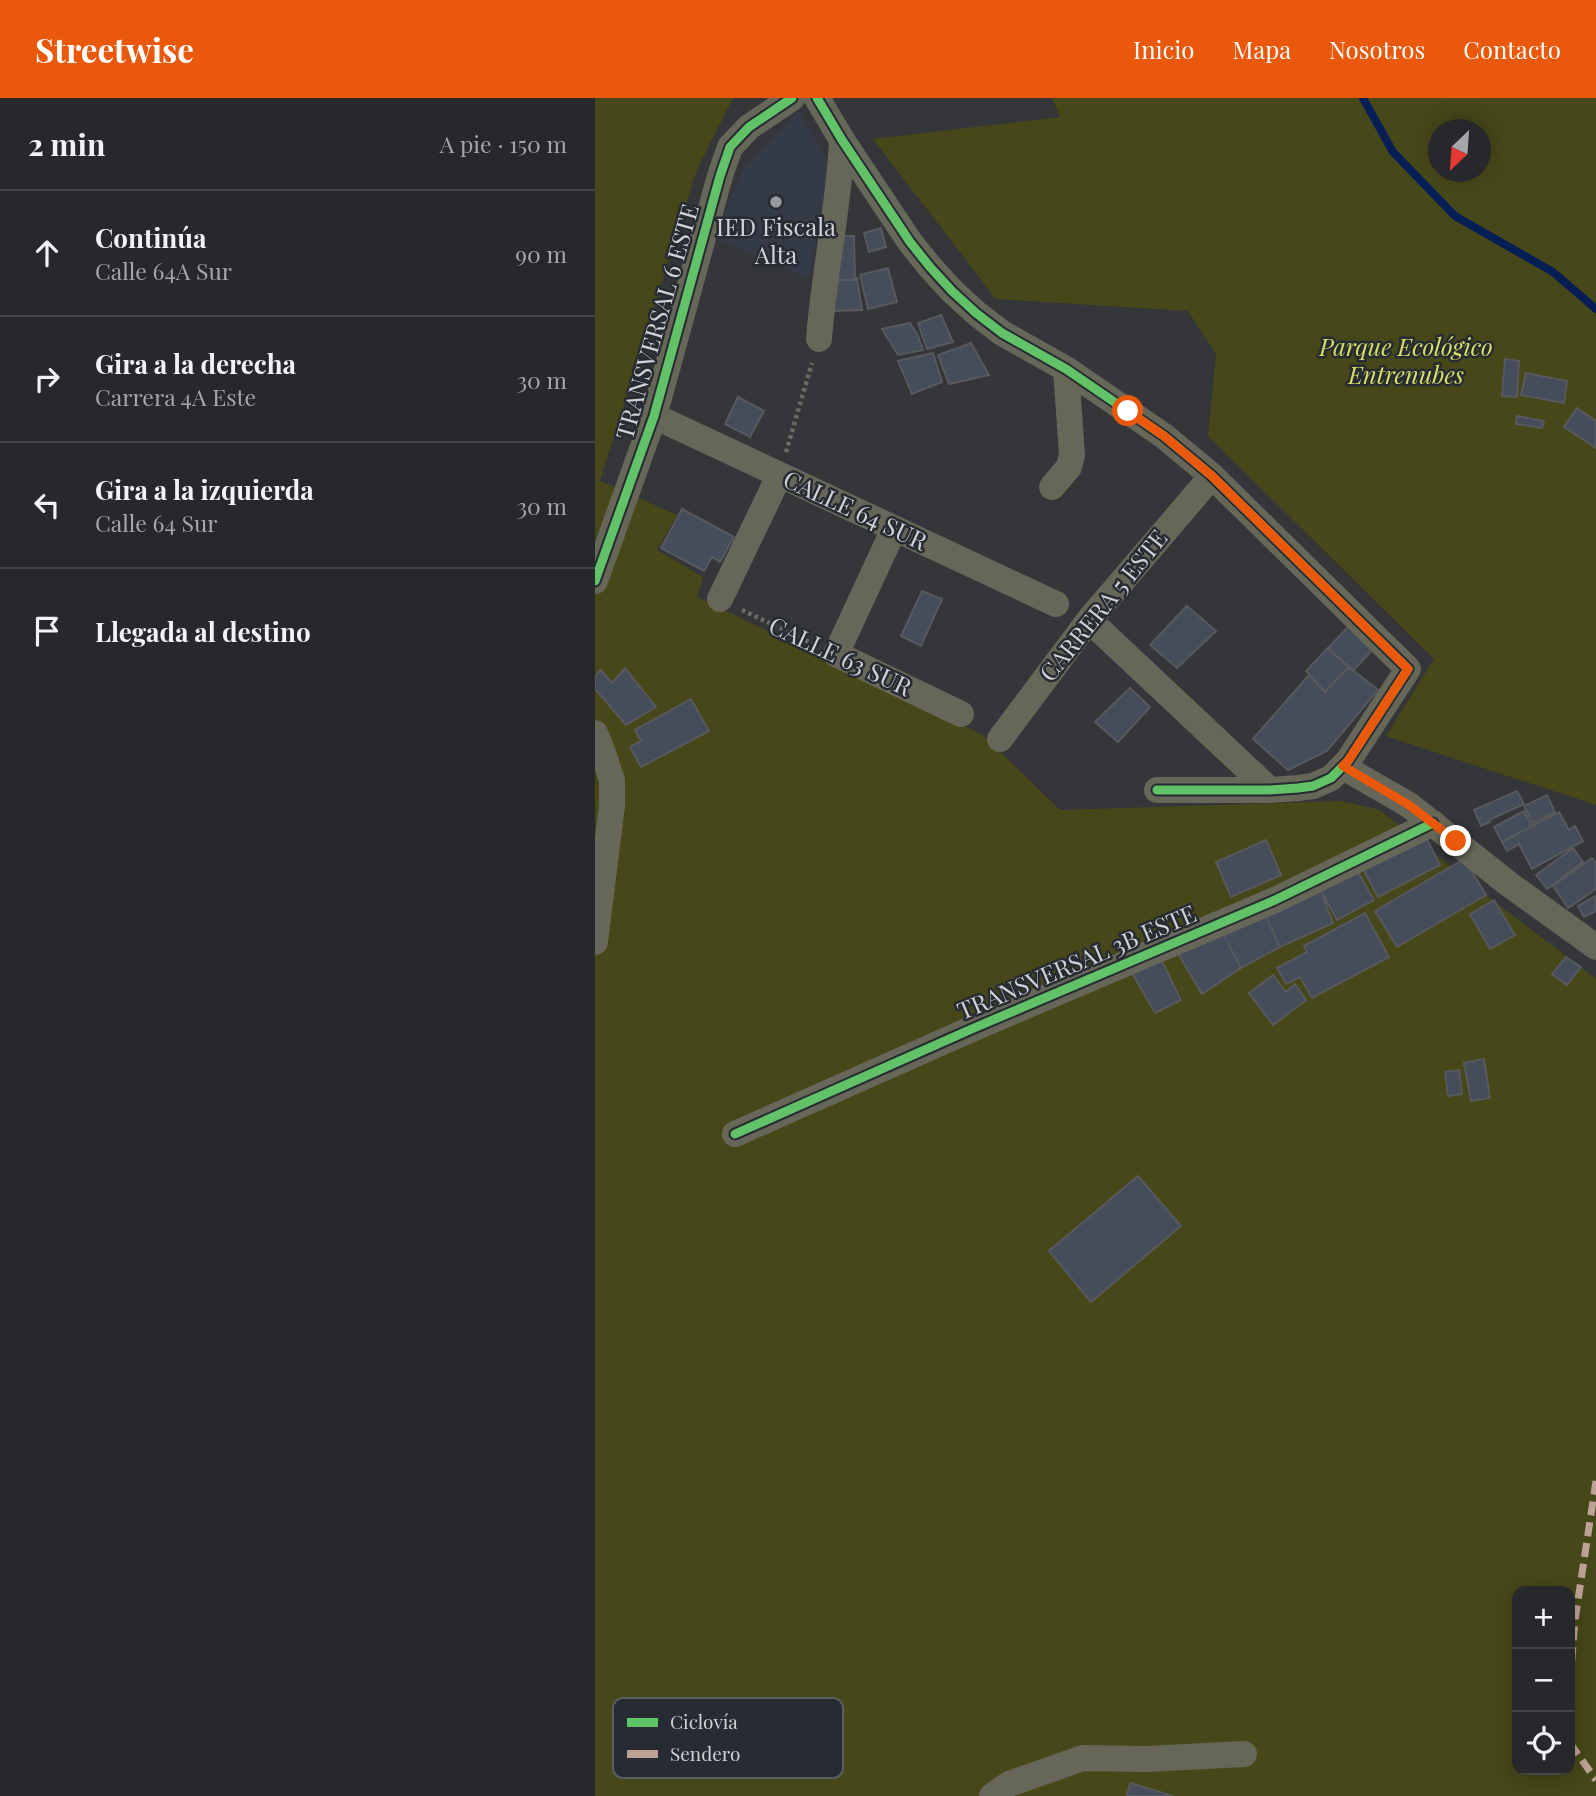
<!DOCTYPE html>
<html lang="es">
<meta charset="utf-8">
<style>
:root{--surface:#27282b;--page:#333437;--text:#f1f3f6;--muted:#a4a6a9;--line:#434447;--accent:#ea580c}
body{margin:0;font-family:"Playfair Display",serif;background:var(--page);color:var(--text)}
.controls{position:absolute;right:21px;bottom:21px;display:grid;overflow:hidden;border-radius:14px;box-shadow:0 4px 18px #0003}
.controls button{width:63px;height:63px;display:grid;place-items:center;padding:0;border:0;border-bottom:2px solid var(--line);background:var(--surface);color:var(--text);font:35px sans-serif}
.compass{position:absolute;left:833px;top:21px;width:63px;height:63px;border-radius:50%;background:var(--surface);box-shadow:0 4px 18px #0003;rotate:205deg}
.stop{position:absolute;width:21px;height:21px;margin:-16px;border:5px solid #ea580c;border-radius:50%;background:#fff}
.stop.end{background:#ea580c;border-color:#fff;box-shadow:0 2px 7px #0008}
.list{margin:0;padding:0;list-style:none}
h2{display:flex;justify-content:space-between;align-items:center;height:91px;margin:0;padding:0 28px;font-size:30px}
h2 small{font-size:23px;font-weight:400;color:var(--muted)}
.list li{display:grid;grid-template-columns:46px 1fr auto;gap:21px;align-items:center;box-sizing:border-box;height:126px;padding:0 28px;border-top:2px solid var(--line)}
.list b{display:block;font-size:26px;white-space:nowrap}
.list p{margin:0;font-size:23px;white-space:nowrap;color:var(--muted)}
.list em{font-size:23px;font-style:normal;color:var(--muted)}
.icon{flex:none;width:38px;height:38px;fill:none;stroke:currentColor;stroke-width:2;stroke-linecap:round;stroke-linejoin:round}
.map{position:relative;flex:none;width:1001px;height:1698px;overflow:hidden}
header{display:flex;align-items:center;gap:42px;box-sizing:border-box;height:98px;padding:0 35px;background:var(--accent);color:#fff}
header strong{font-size:33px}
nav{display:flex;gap:38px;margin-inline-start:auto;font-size:24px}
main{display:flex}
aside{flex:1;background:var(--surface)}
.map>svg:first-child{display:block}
</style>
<header>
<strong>Streetwise</strong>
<nav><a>Inicio</a><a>Mapa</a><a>Nosotros</a><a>Contacto</a></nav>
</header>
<main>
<aside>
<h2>2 min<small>A pie · 150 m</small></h2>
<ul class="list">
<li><svg class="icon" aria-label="ahead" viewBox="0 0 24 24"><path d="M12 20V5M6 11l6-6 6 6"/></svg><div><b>Continúa</b><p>Calle 64A Sur</p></div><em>90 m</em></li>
<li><svg class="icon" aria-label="right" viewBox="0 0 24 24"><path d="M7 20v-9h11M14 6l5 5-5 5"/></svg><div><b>Gira a la derecha</b><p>Carrera 4A Este</p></div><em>30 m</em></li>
<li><svg class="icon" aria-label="left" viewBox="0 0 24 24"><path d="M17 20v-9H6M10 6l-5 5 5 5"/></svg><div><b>Gira a la izquierda</b><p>Calle 64 Sur</p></div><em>30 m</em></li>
<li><svg class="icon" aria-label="arrive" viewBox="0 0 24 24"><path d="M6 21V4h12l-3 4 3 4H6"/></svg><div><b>Llegada al destino</b></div></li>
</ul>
</aside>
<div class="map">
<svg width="1001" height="1698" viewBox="0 0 1001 1698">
<rect width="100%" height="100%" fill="#343639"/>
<path fill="#343a46" d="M204,13L235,67L214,181L119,140L149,68Z"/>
<path fill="#464819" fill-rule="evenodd" d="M0,0H138L101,74L5,383L82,417L62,452L108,479L102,499L388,637L465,712L746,703L785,712L891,797L1001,881V1698H0ZM922,1493H975V1672H922Z
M457,0H1001V707L791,638L839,561L613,338L621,256L593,213L401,201L278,41L465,19ZM844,32H886V74H844Z"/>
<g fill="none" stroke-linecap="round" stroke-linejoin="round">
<path stroke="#061d56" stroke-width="8" d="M768,0L798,54L860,118L958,174L1001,211"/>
</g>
<path fill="#454c5a" stroke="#57595c" stroke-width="2" d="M286,130L291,149L274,154L269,135Z
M243,138H259L260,182H243Z
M293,170L302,204L273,211L265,177Z
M262,180L267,212L238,213L243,182H260Z
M346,217L358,244L332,251L323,225Z
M315,225L323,238L328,252L303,257L287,231Z
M376,245L394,277L354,286L343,257Z
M338,255L347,284L317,296L303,263Z
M910,261L924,263L922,299L907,298Z
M931,275L972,283L969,305L926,297Z
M143,299L169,313L155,339L130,326Z
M982,310L1001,323V350L969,329Z
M922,318L949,323L947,330L921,326Z
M87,411L139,439L125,464L117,459L109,473L66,450Z
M327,493L347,501L326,548L306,538Z
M592,508L621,533L582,570L555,547Z
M755,527L780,549L758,573L733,550Z
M733,550L754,569L730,594L711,573Z
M754,569L783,592L732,653L693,672L658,641L714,577L730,594Z
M30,570L61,609L31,627L0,591V578L6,572L17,585Z
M535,590L555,609L523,644L500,624Z
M96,601L114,633L46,669L35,649L46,643L40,632Z
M922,693L929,706L894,722L895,724L886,728L879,712Z
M952,697L960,714L938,725L929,708Z
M929,713L937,728L907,744L899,729Z
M964,714L974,732L980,728L988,743L937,771L924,746L912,753L907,744Z
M831,739L845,767L783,799L768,771Z
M671,742L686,777L636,799L621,764Z
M978,750L988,764L952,791L941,777Z
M997,760L1001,765V791L973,810L958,788Z
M869,761L891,797L802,849L780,813Z
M761,771L779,802L742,822L725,791Z
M725,791L738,825L685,849L669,814Z
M1001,798V813L989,819L983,808Z
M899,802L920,837L895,851L875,816Z
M669,814L685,849L646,870L627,834Z
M770,815L794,859L717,900L705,879L691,886L682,870L712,854L709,848Z
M627,834L646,870L607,896L582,854Z
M565,859L586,902L560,915L536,873Z
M971,859L986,869L972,887L957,876Z
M678,877L691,894L700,886L711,902L678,927L654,895Z
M889,961L895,1000L876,1003L869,965Z
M864,972L867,996L853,998L850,974Z
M543,1078L586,1128L496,1204L454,1153Z
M535,1685L578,1698H532Z"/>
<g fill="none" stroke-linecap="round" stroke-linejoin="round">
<path stroke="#6b6c64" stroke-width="4.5" stroke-dasharray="3.5 3.5" stroke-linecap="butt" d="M191,354L217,265
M147,512L218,546"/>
<path stroke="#666758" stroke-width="26" d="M222,0L247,42L315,144L335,169L357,193L381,215L407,235L471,271L569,338L617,378L813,571L753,663L736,680L718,688L703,690L675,692H562
M224,241C229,174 244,109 247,42
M59,318L461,506
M457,389L474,369L477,357L471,271
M299,431L241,556L366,616
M0,483L59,318L125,78L135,49L154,29L197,0
M125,501L184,378
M494,522L675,692
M0,635L6,649L17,682V708L0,844
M405,641L494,522L617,378
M748,669L814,707L915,787L1001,849
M140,1036L379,930L680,802L838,725
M397,1698L414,1686L488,1660L552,1661L649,1656"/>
<path stroke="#bda197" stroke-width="7" stroke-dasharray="14 7" stroke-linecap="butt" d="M975,1584L980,1522L1001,1383
M975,1645L1001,1682"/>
<defs>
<path id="cycleway" d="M222,0L247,42L315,144L335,169L357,193L381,215L407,235L471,271L569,338L617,378L813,571L753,663L736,680L718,688L703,690L675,692H562
M0,483L59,318L125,78L135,49L154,29L197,0
M140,1036L379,930L680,802L838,725"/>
</defs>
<use href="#cycleway" stroke="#272b32" stroke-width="13"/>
<use href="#cycleway" stroke="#61c268" stroke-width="9"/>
</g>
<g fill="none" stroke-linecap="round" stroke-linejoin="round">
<path stroke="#ea580c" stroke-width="9" d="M533,313L569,338L617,378L813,571L753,663L748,668L814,707L861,743"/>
</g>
<circle fill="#999ba0" stroke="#272b32" stroke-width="2.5" cx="181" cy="104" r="7"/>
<g text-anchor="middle" stroke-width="5" stroke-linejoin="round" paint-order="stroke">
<g font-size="24" fill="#d0d2d7" stroke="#272b32">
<text x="181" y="138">IED Fiscala<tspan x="181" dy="28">Alta</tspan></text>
</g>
<g font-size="24" fill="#d0d2d7" stroke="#272b32">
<text transform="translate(63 224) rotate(-74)" y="8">TRANSVERSAL 6 ESTE</text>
<text transform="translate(260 413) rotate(25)" y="8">CALLE 64 SUR</text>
<text transform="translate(509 508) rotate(-51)" y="8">CARRERA 5 ESTE</text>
<text transform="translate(245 559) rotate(25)" y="8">CALLE 63 SUR</text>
<text transform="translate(482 865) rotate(-23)" y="8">TRANSVERSAL 3B ESTE</text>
</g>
<g font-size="24" font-style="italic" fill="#d9df63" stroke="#272b32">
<text x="811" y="258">Parque Ecológico<tspan x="811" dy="28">Entrenubes</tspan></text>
</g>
</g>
<rect x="18" y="1600" width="230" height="80" rx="10" fill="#272b32" stroke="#5a5d64" stroke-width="2"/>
<rect x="32" y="1620" width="31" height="9" fill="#61c268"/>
<rect x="32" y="1652" width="31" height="8" fill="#bda197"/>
<g font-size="19" fill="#d0d2d7">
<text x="75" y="1631">Ciclovía</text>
<text x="75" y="1663">Sendero</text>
</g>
</svg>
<div class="controls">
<button>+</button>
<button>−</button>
<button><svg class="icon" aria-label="locate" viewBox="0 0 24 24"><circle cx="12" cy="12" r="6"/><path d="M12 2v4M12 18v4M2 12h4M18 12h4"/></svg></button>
</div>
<svg class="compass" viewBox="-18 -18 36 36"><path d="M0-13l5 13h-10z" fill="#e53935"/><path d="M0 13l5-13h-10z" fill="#a4a6a9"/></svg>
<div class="stop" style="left:533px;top:313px"></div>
<div class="stop end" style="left:861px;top:743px"></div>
</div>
</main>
